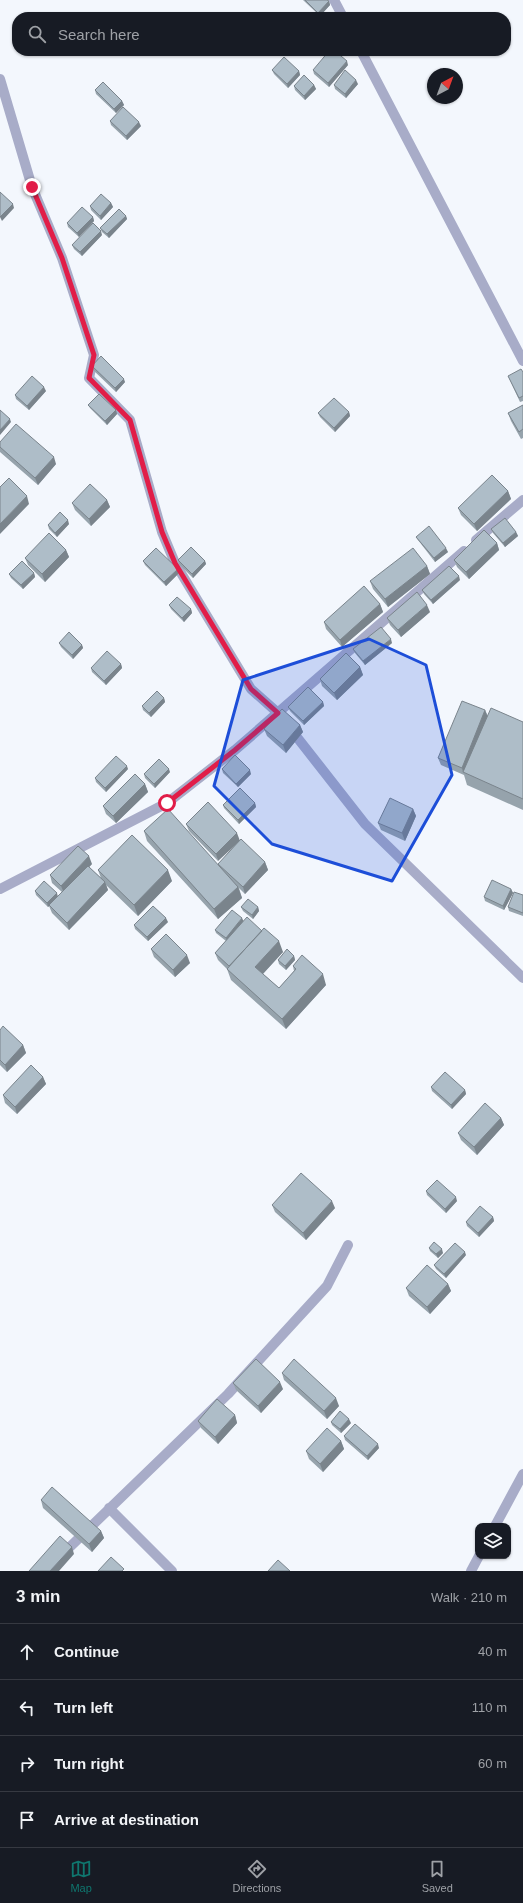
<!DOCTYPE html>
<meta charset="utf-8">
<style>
:root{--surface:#171b24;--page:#20242c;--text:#f1f3f6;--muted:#9ea1a6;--line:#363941;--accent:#0f766e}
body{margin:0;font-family:Arial,sans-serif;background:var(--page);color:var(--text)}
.controls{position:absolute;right:12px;bottom:12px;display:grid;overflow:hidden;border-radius:8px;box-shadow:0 1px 3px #0004}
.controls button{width:36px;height:36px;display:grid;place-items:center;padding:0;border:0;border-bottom:1px solid var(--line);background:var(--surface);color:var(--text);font:20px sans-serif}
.compass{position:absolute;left:427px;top:68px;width:36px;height:36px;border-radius:50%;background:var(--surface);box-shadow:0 1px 3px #0004;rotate:41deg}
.stop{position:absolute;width:12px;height:12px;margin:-9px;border:3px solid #e11d48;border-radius:50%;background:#fff}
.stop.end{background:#e11d48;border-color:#fff;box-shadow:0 1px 4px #0008}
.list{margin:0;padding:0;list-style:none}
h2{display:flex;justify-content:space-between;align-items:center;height:52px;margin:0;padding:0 16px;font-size:17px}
h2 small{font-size:13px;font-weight:400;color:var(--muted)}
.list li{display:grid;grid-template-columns:26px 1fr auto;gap:12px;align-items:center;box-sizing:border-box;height:56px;padding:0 16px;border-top:1px solid var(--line)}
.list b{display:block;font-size:15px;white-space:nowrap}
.list em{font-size:13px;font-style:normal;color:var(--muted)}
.icon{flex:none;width:22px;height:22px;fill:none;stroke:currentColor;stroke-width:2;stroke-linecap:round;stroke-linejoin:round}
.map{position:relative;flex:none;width:523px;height:1571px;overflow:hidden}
.search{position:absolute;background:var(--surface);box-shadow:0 1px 3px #0004;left:12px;right:12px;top:12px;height:44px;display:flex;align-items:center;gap:10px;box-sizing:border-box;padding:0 14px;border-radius:16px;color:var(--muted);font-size:15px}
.sheet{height:276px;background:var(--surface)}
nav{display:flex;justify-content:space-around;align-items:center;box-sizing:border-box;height:56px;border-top:1px solid var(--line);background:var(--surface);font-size:11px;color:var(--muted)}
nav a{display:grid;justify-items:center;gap:2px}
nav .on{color:var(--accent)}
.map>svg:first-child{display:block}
</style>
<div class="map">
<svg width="523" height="1571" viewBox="0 0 523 1571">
<rect width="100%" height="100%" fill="#f3f7fd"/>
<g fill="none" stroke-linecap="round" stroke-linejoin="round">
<path stroke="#a8acc8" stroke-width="10" d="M334,0L343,17
M361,51L523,361
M0,79L32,187L62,258L94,355L89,378L130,420L162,532L175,563L251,689L278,713L365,824L523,978
M476,540L523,500
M0,889L167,803L235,750L464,551
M109,1508L172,1571
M495,1526L523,1474
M45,1571L228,1394L327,1286L348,1245
M471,1571L479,1556"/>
</g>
<path fill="#96a3ac" d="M303,0H327L329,1L330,5L320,16Z
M348,65L329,87L314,74L313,70Z
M272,70L299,71L300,75L288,88L274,74Z
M358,84L346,98L335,89L334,85Z
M314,85L316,89L305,100L295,90L294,86Z
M95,90L122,101L124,105L116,113L96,94Z
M110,121L141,126L127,140L111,125Z
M111,203L113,207L101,220L91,210L90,206Z
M126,216L127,219L109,238L102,232L100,228Z
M93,217L94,221L79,237L68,227L67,223Z
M102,235L82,256L74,249L72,245Z
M92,366L125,382L116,392L93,370Z
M523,372V401L520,402L508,376Z
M46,391L29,410L16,399L15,395Z
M88,405L116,410L117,414L107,425L90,408Z
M523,405V438L521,439L511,421L508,413Z
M349,412L350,416L335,432L320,417L318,413Z
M0,442L56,464L38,485L0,452Z
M508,491L511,499L477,531L461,515L458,508Z
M107,500L110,507L91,526L75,510L72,503Z
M69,524L57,537L49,529L48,525Z
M491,529L516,532L518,536L505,547L493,533Z
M416,537L448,552L435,562L418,540Z
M497,543L499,550L469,579L457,567L454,560Z
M66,550L69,557L45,582L28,565L25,558Z
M178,560L205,561L206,564L193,578L179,564Z
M143,561L178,569L179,573L166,586L145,565Z
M427,566L430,574L388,607L373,589L370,581Z
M34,573L35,577L23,589L11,578L9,574Z
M460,580L433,604L424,594L422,590Z
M380,604L383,612L342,647L326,629L324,622Z
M169,605L191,609L192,613L184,622L171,609Z
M430,612L401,637L390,625L387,618Z
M59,643L82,645L83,648L73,659L61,647Z
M392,643L365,665L355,653L353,649Z
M121,664L122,668L106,685L92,672L91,668Z
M360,667L363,675L337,700L322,686L320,679Z
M164,698L165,702L151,717L143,710L142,706Z
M323,702L324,706L304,725L290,711L288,707Z
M485,710L488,716L523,722V810L467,785L464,775L441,765L438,758Z
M300,725L303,732L286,753L267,736L264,729Z
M128,769L106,792L96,782L95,778Z
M222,769L251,774L238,787L223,773Z
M170,772L155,788L145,778L144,774Z
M145,784L148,792L116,823L106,814L103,806Z
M208,802L218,861L189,831L186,824Z
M255,803L256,807L239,824L224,808L223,805Z
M413,809L416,816L405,841L381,830L378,823Z
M144,831L219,866L218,864L265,862L268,870L245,894L239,888L242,898L218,919L147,841Z
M92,864L89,867L101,878L98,870L172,881L138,916L106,885L108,890L69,930L52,913L49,906L48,907L36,895L35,891L58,896L62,892L52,883L50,875Z
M511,889L513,893L504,910L485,901L484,897Z
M523,895V916L509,911L508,907Z
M241,907H258L259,911L253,919L243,911Z
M243,921L283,952L263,974L279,988L294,971L293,966L326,985L286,1029L231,980L227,969L218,960L215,953L226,941L216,933L215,930Z
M168,922L148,941L135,929L134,925Z
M151,949L190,963L175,977L154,957Z
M294,956L295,960L286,970L279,964L278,960Z
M0,1030L23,1045L26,1053L7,1072L0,1065Z
M43,1077L46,1084L17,1114L5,1103L3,1095Z
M431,1087L465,1090L466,1094L452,1109L432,1091Z
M501,1118L504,1125L477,1155L461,1140L458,1133Z
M426,1191L457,1201L446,1213L427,1195Z
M272,1205L335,1208L306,1240L275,1212Z
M493,1217L494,1221L479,1237L467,1226L466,1222Z
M429,1248L443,1253L438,1258L430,1251Z
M466,1255L446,1278L436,1269L434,1265Z
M448,1284L451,1291L430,1314L409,1296L406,1288Z
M282,1373L339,1406L327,1419L284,1380Z
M233,1383L283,1389L261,1413L236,1390Z
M235,1415L237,1423L218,1444L201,1428L198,1421Z
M331,1422L351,1423L341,1433L332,1425Z
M344,1436L379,1448L368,1460L345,1440Z
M341,1441L344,1449L323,1472L309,1459L306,1451Z
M41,1500L101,1531L104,1538L92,1552L43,1508Z"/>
<path fill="#7a848c" d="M329,1L330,5L320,16L318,13Z
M347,61L348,65L329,87L328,83Z
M299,71L300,75L288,88L287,84Z
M356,80L358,84L346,98L345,94Z
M314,85L316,89L305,100L304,96Z
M122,101L124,105L116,113L114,109Z
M139,122L141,126L127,140L126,136Z
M111,203L113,207L101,220L100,216Z
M13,204L14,208L2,221L0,217Z
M126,216L127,219L109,238L107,234Z
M93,217L94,221L79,237L77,233Z
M101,231L102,235L82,256L80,252Z
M124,379L125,382L116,392L115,388Z
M44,387L46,391L29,410L27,406Z
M116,410L117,414L107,425L105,421Z
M349,412L350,416L335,432L334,428Z
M10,419L11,422L0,435V430Z
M54,457L56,464L38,485L35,478Z
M508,491L511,499L477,531L474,524Z
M27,496L29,504L0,534V524Z
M107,500L110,507L91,526L89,519Z
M68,520L69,524L57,537L55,533Z
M516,532L518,536L505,547L503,543Z
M497,543L499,550L469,579L466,572Z
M446,548L448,552L435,562L434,558Z
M66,550L69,557L45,582L42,574Z
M205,561L206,564L193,578L192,574Z
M427,566L430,574L388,607L385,599Z
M178,569L179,573L166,586L164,582Z
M34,573L35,577L23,589L21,585Z
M459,576L460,580L433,604L431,600Z
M380,604L383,612L342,647L340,640Z
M427,605L430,612L401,637L398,630Z
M191,609L192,613L184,622L182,618Z
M391,639L392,643L365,665L363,661Z
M82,645L83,648L73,659L72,655Z
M121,664L122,668L106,685L104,681Z
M360,667L363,675L337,700L334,693Z
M164,698L165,702L151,717L149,713Z
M323,702L324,706L304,725L303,721Z
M485,710L488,718L463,772L462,768Z
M300,725L303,732L286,753L283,745Z
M127,766L128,769L106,792L105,788Z
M169,769L170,772L155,788L154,784Z
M250,770L251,774L238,787L236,784Z
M145,784L148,792L116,823L113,816Z
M255,803L256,807L239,824L238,820Z
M413,809L416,816L405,841L402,833Z
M237,833L240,841L218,861L216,854Z
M89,856L92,864L64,893L61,886Z
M265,862L268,870L245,894L243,887Z
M168,870L172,881L138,916L134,905Z
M105,882L108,890L69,930L67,923Z
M238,887L242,898L218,919L214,909Z
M511,889L513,893L504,910L503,906Z
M57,893L58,897L48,907L47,903Z
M258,907L259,911L253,919L252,915Z
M166,918L168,922L148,941L147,937Z
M242,918L244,922L227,942L226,938Z
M279,941L283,952L259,978L255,967Z
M187,955L190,963L175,977L173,970Z
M294,956L295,960L286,970L285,966Z
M323,974L326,985L286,1029L282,1019Z
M23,1045L26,1053L7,1072L5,1065Z
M43,1077L46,1084L17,1114L15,1107Z
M465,1090L466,1094L452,1109L451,1105Z
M501,1118L504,1125L477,1155L474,1147Z
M456,1197L457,1201L446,1213L445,1209Z
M332,1201L335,1208L306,1240L303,1233Z
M493,1217L494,1221L479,1237L478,1233Z
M442,1249L443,1253L438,1258L436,1254Z
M465,1252L466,1255L446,1278L444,1274Z
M448,1284L451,1291L430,1314L427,1307Z
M280,1382L283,1389L261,1413L258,1406Z
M336,1398L339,1406L327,1419L324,1411Z
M235,1415L237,1423L218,1444L215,1437Z
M349,1419L351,1423L341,1433L340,1429Z
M341,1441L344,1449L323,1472L320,1464Z
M378,1444L379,1448L368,1460L367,1456Z
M101,1531L104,1538L92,1552L89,1544Z
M72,1547L74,1554L59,1571H50Z"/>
<path fill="#aebdc8" stroke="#7a848c" d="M305,0H327L329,1L318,13Z
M329,51H335L347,61L328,83L313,70Z
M284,57L299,71L287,84L272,70Z
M345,70L356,80L345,94L334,85Z
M304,75L314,85L304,96L294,86Z
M103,82L122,101L114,109L95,90Z
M123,107L139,122L126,136L110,121Z
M0,192L13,204L0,217Z
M101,194L111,203L100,216L90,206Z
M82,207L93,217L77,233L67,223Z
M119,209L126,216L107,234L100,228Z
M93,223L101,231L80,252L72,245Z
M101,356L124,379L115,388L92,366Z
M521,369L523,372V396L519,398L508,376Z
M32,376L44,387L27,406L15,395Z
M99,394L116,410L105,421L88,405Z
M334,398L349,412L334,428L318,413Z
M523,405V429L519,432L508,413Z
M0,410L10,419L0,430Z
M16,424L54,457L35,478L0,447V442Z
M492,475L508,491L474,524L458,508Z
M9,478L27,496L0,524V487Z
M90,484L107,500L89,519L72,503Z
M60,512L68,520L55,533L48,525Z
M505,518L516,532L503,543L491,529Z
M429,526L446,548L434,558L416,537Z
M484,530L497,543L466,572L454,560Z
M49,533L66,550L42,574L25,558Z
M191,547L205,561L192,574L178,560Z
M156,548L178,569L164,582L143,561Z
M413,548L427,566L385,599L370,581Z
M22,561L34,573L21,585L9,574Z
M449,566L459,576L431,600L422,590Z
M364,586L380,604L340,640L324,622Z
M417,592L427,605L398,630L387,618Z
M177,597L191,609L182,618L169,605Z
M381,627L391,639L363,661L353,649Z
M69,632L82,645L72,655L59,643Z
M107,651L121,664L104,681L91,668Z
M346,653L360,667L334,693L320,679Z
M308,687L323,702L303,721L288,707Z
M157,691L164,698L149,713L142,706Z
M462,701L485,710L462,768L438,758Z
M491,708L523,722V799L463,772Z
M282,709L300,725L283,745L264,729Z
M235,755L250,770L236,784L222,769Z
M116,756L127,766L105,788L95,778Z
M159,759L169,769L154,784L144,774Z
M135,774L145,784L113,816L103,806Z
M240,788L255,803L238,820L223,805Z
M390,798L413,809L402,833L378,823Z
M208,802L237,833L216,854L186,824Z
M168,809L238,887L214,909L144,831Z
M132,835L168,870L134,905L98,870Z
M241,839L265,862L243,887L218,864Z
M78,846L89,856L61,886L50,875Z
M88,866L105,882L67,923L49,905Z
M492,880L511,889L503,906L484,897Z
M44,881L57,893L47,903L35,891Z
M514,892L523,895V913L508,907Z
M248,899L258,907L252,915L241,907Z
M153,906L166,918L147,937L134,925Z
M232,910L242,918L226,938L215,930Z
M247,917L262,931L229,966L215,953Z
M264,928L279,941L255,967L279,988L296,969L293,966L302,955L323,974L282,1019L227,969Z
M166,934L187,955L173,970L151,949Z
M287,949L294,956L285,966L278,960Z
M3,1026L23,1045L5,1065L0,1060V1030Z
M31,1065L43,1077L15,1107L3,1095Z
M445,1072L465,1090L451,1105L431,1087Z
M485,1103L501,1118L474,1147L458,1133Z
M301,1173L332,1201L303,1233L272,1205Z
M437,1180L456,1197L445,1209L426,1191Z
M480,1206L493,1217L478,1233L466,1222Z
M434,1242L442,1249L436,1254L429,1248Z
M455,1243L465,1252L444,1274L434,1265Z
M427,1265L448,1284L427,1307L406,1288Z
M256,1359L280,1382L258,1406L233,1383Z
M294,1359L336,1398L324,1411L282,1373Z
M217,1399L235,1415L215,1437L198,1421Z
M340,1411L349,1419L340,1429L331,1422Z
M355,1424L378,1444L367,1456L344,1436Z
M327,1428L341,1441L320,1464L306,1451Z
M52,1487L101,1531L89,1544L41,1500Z
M60,1536L72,1547L50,1571H29Z
M111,1557L124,1569L122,1571H98Z
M278,1560L290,1571H268Z"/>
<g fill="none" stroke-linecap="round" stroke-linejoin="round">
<path stroke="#e11d48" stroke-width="5" d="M32,187L62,258L94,355L89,378L130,420L162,532L175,563L251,689L278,713L235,750L167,803"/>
</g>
<path fill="#1d4ed8" fill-opacity="0.2" stroke="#1d4ed8" stroke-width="3" stroke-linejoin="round" d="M369,639L426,665L452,775L392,881L272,844L214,786L243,680Z"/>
</svg>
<div class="controls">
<button><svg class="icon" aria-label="layers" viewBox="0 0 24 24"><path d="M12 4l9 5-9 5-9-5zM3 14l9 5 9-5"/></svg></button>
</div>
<svg class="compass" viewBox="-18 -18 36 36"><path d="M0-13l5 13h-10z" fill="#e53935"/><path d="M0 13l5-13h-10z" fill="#9ea1a6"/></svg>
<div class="stop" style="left:167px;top:803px"></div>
<div class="stop end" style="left:32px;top:187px"></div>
<div class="search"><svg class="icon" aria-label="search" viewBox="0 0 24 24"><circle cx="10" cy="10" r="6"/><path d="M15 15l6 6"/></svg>Search here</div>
</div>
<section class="sheet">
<h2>3 min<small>Walk · 210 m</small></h2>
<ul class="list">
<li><svg class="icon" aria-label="ahead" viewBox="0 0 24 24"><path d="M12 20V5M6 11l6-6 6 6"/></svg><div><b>Continue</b></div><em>40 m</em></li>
<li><svg class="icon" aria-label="left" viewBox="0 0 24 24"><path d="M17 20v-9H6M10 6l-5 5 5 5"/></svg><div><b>Turn left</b></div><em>110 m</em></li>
<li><svg class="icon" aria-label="right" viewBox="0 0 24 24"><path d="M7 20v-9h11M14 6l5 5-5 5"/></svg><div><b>Turn right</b></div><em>60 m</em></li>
<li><svg class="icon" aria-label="arrive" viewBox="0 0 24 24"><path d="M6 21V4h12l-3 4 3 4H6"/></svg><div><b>Arrive at destination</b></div></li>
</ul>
</section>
<nav>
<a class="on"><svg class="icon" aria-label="map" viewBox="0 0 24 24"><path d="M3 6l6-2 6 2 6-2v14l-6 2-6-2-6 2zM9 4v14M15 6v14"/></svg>Map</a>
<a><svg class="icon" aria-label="directions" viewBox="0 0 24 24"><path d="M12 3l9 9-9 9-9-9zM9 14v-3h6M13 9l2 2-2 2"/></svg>Directions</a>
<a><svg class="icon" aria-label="saved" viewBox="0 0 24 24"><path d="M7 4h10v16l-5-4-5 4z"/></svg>Saved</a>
</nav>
